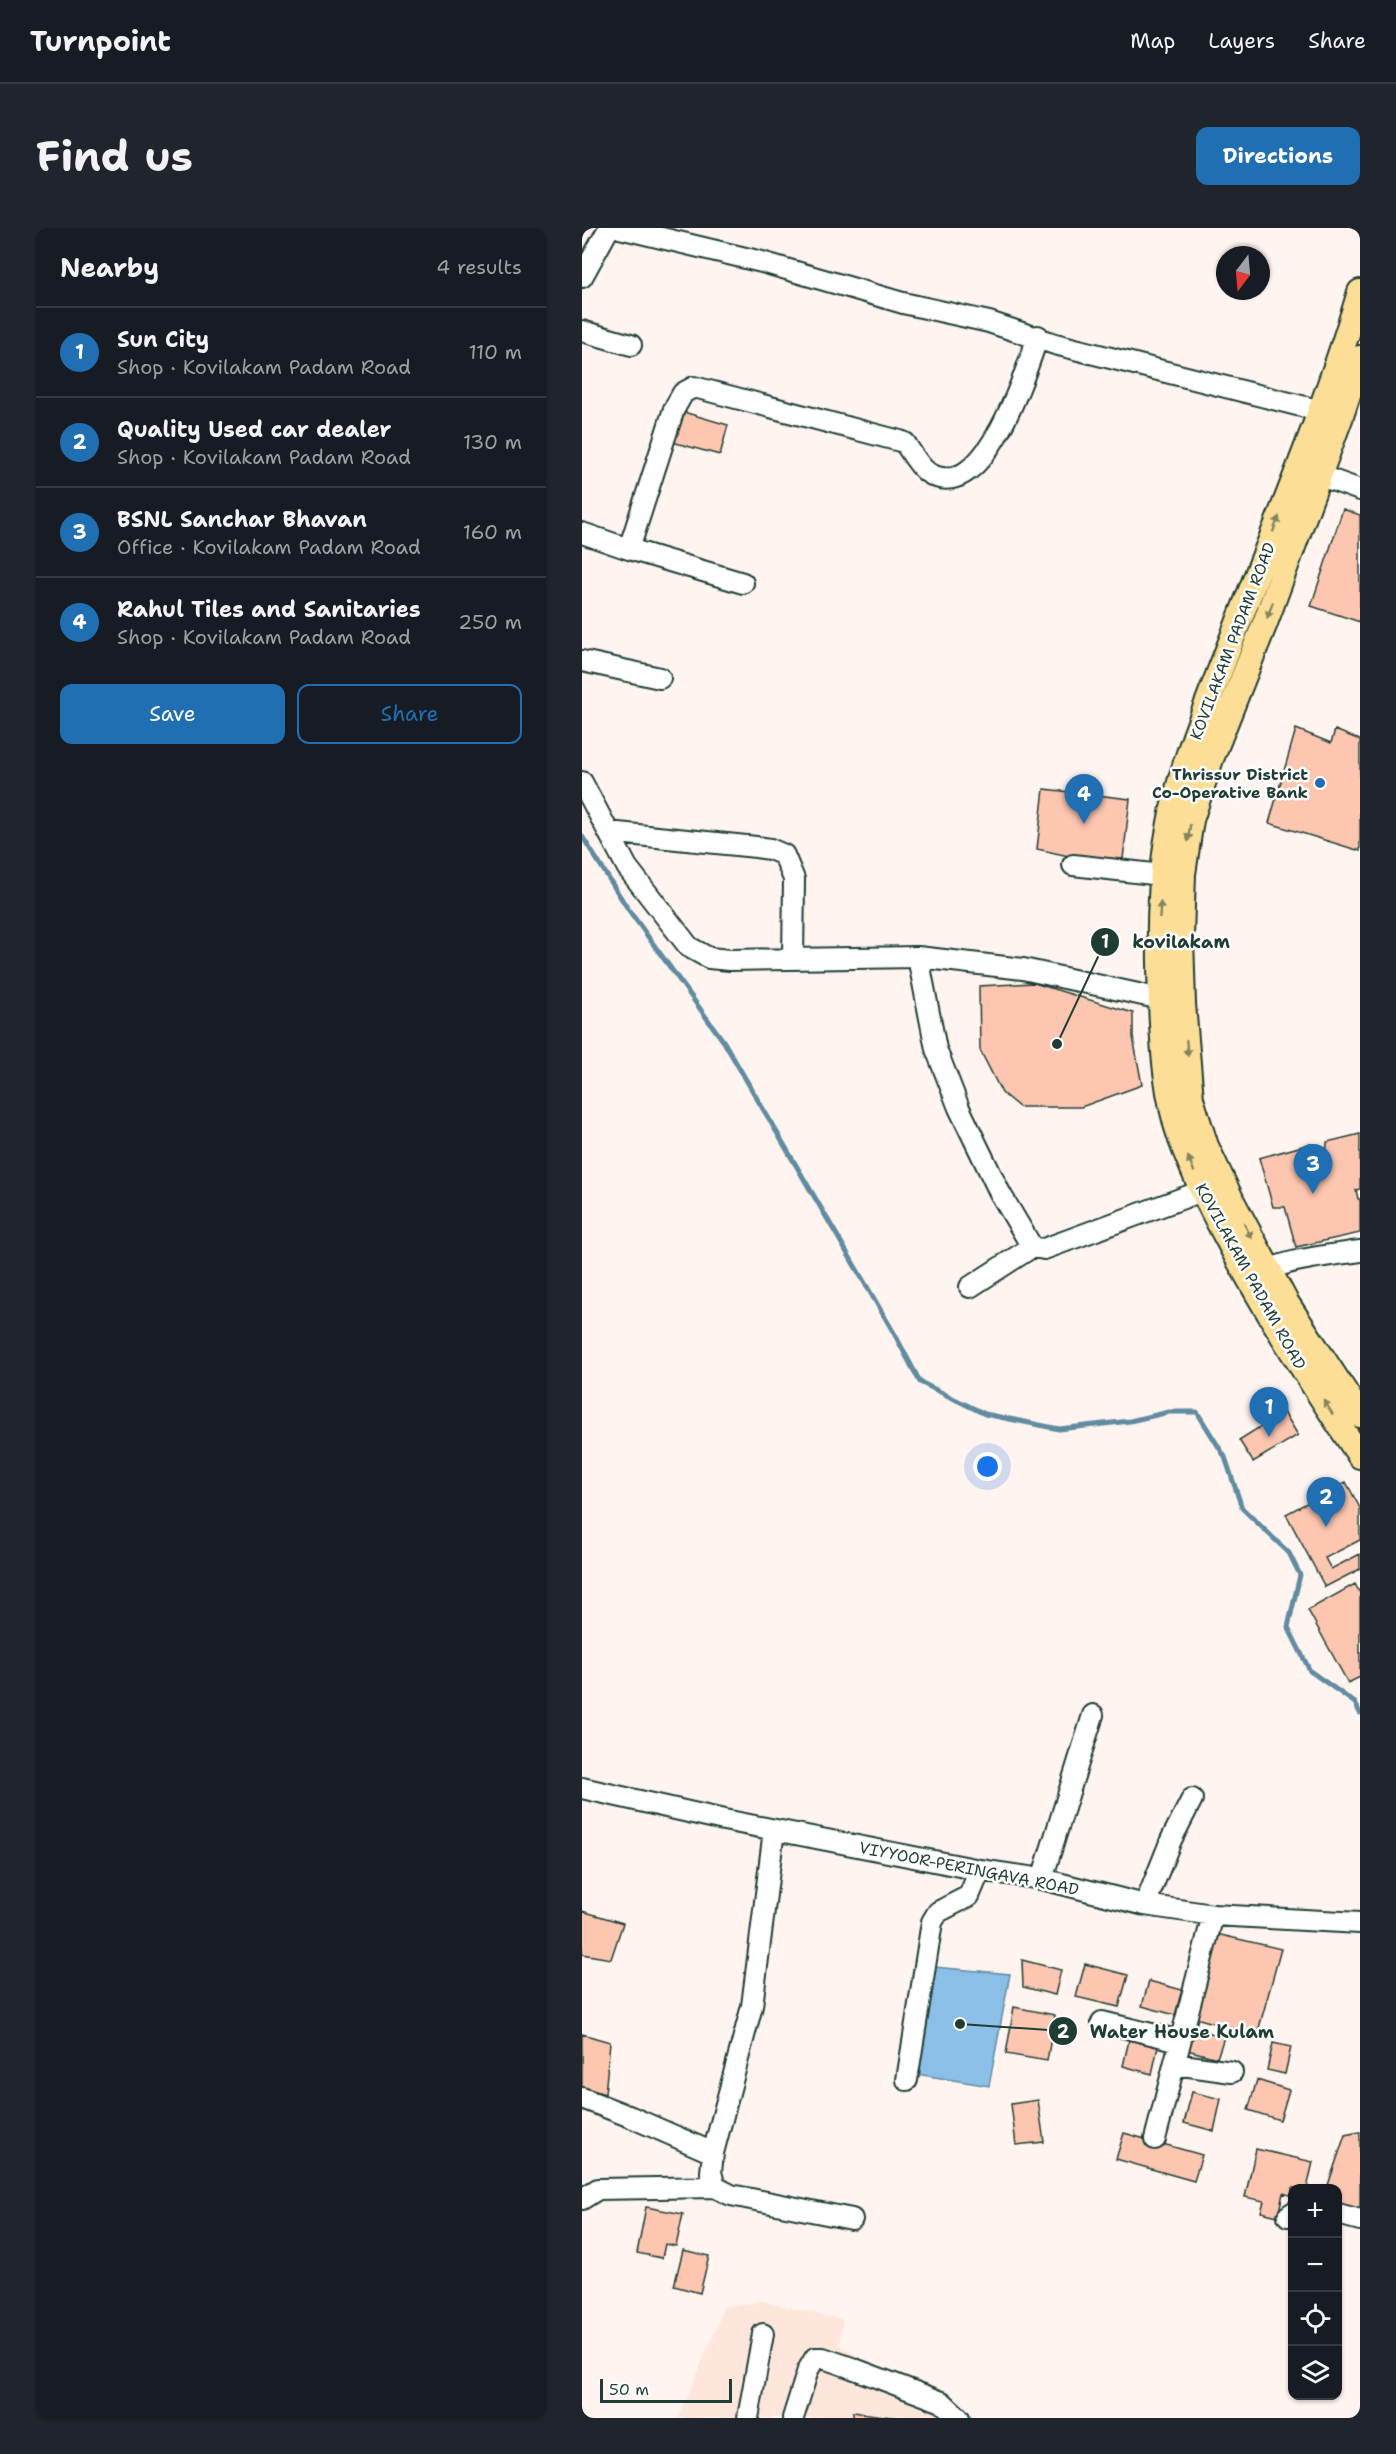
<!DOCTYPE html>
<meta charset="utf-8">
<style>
:root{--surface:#171b24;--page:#20242c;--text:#f1f3f6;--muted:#9ea1a6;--line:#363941;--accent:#1f6fb2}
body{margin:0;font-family:"Shantell Sans",sans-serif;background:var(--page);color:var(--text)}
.controls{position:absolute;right:18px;bottom:18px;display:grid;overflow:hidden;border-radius:12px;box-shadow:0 2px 4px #0004}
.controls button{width:54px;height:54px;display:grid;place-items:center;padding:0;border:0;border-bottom:2px solid var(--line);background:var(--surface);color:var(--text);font:30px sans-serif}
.compass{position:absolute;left:634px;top:18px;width:54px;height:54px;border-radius:50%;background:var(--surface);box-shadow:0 2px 4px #0004;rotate:196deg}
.scale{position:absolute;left:18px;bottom:15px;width:132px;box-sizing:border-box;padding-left:6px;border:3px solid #1f3d34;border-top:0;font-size:16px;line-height:21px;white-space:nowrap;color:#1f3d34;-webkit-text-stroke:4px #fff;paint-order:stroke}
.you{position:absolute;left:406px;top:1239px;width:21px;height:21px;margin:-15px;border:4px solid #fff;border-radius:50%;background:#1a73e8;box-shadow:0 0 0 9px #1a73e833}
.badge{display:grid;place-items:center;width:39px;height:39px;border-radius:50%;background:var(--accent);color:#fff;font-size:20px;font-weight:700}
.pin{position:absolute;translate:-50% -50px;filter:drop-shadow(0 2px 3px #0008)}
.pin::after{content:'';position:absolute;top:32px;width:21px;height:18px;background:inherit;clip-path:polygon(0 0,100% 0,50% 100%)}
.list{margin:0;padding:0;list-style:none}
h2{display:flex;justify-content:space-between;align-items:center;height:78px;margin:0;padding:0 24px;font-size:26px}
h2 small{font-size:20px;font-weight:400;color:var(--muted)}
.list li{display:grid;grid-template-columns:39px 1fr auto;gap:18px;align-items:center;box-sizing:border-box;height:90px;padding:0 24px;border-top:2px solid var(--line)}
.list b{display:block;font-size:22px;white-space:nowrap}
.list p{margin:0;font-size:20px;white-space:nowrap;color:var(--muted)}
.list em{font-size:20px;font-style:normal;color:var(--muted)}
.actions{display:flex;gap:12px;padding:18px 24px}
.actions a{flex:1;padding:14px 0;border:2px solid var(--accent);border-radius:12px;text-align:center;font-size:21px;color:var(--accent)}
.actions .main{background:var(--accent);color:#fff}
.icon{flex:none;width:33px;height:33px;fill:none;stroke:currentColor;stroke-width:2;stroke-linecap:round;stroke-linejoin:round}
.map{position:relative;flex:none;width:778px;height:2190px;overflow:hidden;border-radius:12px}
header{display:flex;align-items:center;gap:36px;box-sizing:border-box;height:84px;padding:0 30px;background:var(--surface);border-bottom:2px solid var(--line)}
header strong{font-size:28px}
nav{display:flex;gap:33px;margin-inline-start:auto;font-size:21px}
.intro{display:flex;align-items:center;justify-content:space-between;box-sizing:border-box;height:144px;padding:0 36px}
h1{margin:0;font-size:42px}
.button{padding:15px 27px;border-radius:12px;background:var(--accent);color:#fff;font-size:21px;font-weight:700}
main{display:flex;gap:36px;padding:0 36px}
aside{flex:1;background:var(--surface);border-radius:12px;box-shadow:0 2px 4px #0004}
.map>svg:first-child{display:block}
</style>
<header>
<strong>Turnpoint</strong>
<nav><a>Map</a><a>Layers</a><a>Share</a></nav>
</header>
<div class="intro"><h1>Find us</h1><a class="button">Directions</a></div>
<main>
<aside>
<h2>Nearby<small>4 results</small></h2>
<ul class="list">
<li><span class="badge">1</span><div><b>Sun City</b><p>Shop · Kovilakam Padam Road</p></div><em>110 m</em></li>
<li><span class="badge">2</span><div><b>Quality Used car dealer</b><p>Shop · Kovilakam Padam Road</p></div><em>130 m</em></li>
<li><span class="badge">3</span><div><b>BSNL Sanchar Bhavan</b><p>Office · Kovilakam Padam Road</p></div><em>160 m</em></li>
<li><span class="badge">4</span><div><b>Rahul Tiles and Sanitaries</b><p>Shop · Kovilakam Padam Road</p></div><em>250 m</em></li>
</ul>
<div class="actions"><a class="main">Save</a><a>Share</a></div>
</aside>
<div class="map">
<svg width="778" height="2190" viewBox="0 0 778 2190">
<rect width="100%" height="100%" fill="#fff4ef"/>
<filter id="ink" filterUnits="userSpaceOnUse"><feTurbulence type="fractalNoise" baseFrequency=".0167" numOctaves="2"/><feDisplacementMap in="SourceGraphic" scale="12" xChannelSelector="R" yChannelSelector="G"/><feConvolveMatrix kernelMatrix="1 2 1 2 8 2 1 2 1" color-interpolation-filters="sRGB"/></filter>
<g filter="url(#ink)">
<path fill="#fee6dc" d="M180,2073L261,2092L258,2117L295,2141L385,2190H96L131,2109L141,2079Z"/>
<path fill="#8bbfe8" stroke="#608ba0" stroke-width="1.5" d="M341,1738L428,1746L407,1858L335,1846Z"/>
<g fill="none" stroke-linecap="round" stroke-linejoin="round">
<path stroke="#608ba0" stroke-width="5" d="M0,608L46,681L142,814L312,1105L338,1154L403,1186L477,1201L548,1193L587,1184H615L643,1229L660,1280L707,1325L718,1347L706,1399L728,1443L773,1475L778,1485"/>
</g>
<path fill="#fdc6b0" stroke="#1f3d34" stroke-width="1.5" d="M98,183L146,197L138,227L90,214Z
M761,281L778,287V394L729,378Z
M714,501L749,515L753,502L778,512V623L687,595Z
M462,561L548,571L541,631L491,629L455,621Z
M452,755L551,785V809L560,857L499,879H437L420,865L398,822L397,758Z
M778,906V961L774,962L776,971H778V1005L714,1019L703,979H691L677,930L728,916L734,938L744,936L745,914Z
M702,1184L716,1207L671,1234L657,1212Z
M764,1254L778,1280V1312L743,1330L749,1341L778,1326V1341L743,1359L704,1286Z
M773,1356L778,1365V1449L766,1455L726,1382Z
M0,1683L41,1695L29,1731L0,1726Z
M626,1704L699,1721L675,1807L610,1789Z
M440,1732L479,1742L473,1767L441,1759Z
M503,1736L546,1747L537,1779L494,1769Z
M567,1753L600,1762L593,1787L560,1778Z
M432,1779L473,1787L465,1833L424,1826Z
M611,1800L642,1809L635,1830L605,1822Z
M0,1806L28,1814L23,1866L0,1859Z
M547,1812L576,1819L570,1846L541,1838Z
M691,1815L709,1819L703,1846L685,1842Z
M675,1852L707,1862L698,1892L666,1882Z
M610,1864L639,1871L632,1903L602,1895Z
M456,1872L462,1914L434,1917L429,1876Z
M778,1904V1986L756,1980V1960H745L763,1907Z
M542,1905L620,1927L612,1953L534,1931Z
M674,1921L731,1934L725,1960H710V1968L701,1965L696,1988L679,1984L682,1973L663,1969Z
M64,1979L101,1986L94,2018L83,2016L80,2030L55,2025Z
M101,2022L127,2028L118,2065L92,2058Z
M271,2184L317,2190H271Z"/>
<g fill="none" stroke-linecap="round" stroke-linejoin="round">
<defs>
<path id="minor" d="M38,0L180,34L321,75L407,94L473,116L751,186
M0,49L27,0
M0,103L49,117
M736,247L778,262
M0,305L47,321L92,181L101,165L112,159L318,213L323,215C329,224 336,237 345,244C401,282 444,143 456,108
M47,321L161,355
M0,433L78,450
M0,554L45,639L107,719L127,730L148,732L336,729L441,741L593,774
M26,604L174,619L188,621L202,627L212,651L211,731
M491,637L580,647
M336,729L354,821L377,880L418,965L450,1019L462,1021L620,963
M673,1048C704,1031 743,1028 778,1023
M388,1059L450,1019
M0,1560L142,1592L398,1642L460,1651L563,1677L631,1687L778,1695
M192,1602L170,1778L131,1925L129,1944L133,1959L149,1967L270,1991
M460,1651L511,1487
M563,1677L589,1612L610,1571
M520,1794L598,1813
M593,1836L650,1844
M325,1852L350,1694L356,1684L387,1668L398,1642
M0,1870L49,1889L131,1925
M573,1911L631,1687
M0,1971L16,1961L133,1959
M756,1986L778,1992
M706,1988L710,1985
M166,2190L181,2106
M211,2190L226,2142L233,2130H241L270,2140L360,2174L377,2190"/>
<path id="major" d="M778,64C743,182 694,296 650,411C629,467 599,536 588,595C576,655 577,715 579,776C581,821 584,869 599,912C612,947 629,981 647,1014C686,1088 731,1158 778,1228
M778,130L759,188L683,395L629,531L609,592L601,646L599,709L601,776L609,871L624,918L650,973L704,1074L778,1187"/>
</defs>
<use href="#minor" stroke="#1f3d34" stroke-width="24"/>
<use href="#major" stroke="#1f3d34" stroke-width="28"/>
<use href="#minor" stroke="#fff" stroke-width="20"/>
<use href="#major" stroke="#fcde96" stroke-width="24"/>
</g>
<defs><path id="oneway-solid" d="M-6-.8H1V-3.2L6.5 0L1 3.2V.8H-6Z" transform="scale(1.5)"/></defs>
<g fill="#828560">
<use href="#oneway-solid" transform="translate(694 296) rotate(-69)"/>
<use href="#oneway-solid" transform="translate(688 382) rotate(110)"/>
<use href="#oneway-solid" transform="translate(607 605) rotate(98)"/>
<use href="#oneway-solid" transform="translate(578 682) rotate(-86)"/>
<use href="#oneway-solid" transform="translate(605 820) rotate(85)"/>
<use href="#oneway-solid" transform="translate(609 936) rotate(-112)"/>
<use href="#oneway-solid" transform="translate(666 1003) rotate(62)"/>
<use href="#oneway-solid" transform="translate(746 1179) rotate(-123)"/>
</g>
</g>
<circle fill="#1f6fb2" stroke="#fff" stroke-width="2" cx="738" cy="555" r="6"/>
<g text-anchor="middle" stroke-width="5" stroke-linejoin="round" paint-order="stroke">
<g font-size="16" fill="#1f3d34" stroke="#fff">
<text transform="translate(650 413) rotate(-69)" y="6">KOVILAKAM PADAM ROAD</text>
<text transform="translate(669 1048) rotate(61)" y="6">KOVILAKAM PADAM ROAD</text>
<text transform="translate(387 1640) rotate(11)" y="6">VIYYOOR-PERINGAVA ROAD</text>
</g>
<g font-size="16" font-weight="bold" fill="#1f3d34" stroke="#fff" text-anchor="end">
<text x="726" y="552">Thrissur District<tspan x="726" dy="18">Co-Operative Bank</tspan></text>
</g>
</g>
<path fill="none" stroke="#1f3d34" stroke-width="2" d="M475 816L523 714M378 1796L481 1803"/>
<g fill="#1f3d34" stroke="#fff" stroke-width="2">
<circle cx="475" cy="816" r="6"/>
<circle cx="378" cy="1796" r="6"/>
<circle cx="523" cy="714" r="15"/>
<circle cx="481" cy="1803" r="15"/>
</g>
<g font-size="18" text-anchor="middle" font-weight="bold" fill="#fff">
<text x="523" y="720">1</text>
<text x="481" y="1810">2</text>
</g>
<g font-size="18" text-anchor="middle" font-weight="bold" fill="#1f3d34" stroke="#fff" stroke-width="5" stroke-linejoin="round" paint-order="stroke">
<text x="599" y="720">kovilakam</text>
<text x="600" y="1810">Water House Kulam</text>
</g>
</svg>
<div class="controls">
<button>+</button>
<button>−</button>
<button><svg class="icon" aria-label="locate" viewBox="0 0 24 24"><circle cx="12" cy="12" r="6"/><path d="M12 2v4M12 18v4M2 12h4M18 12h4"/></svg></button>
<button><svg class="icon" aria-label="layers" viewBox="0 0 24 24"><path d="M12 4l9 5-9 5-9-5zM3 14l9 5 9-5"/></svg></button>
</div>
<svg class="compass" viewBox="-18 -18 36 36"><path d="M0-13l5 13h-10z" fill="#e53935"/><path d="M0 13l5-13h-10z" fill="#9ea1a6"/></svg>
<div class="scale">50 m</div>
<div class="you"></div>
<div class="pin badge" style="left:687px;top:1209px">1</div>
<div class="pin badge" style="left:744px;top:1299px">2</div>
<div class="pin badge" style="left:731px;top:966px">3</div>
<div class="pin badge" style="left:502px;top:596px">4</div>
</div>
</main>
